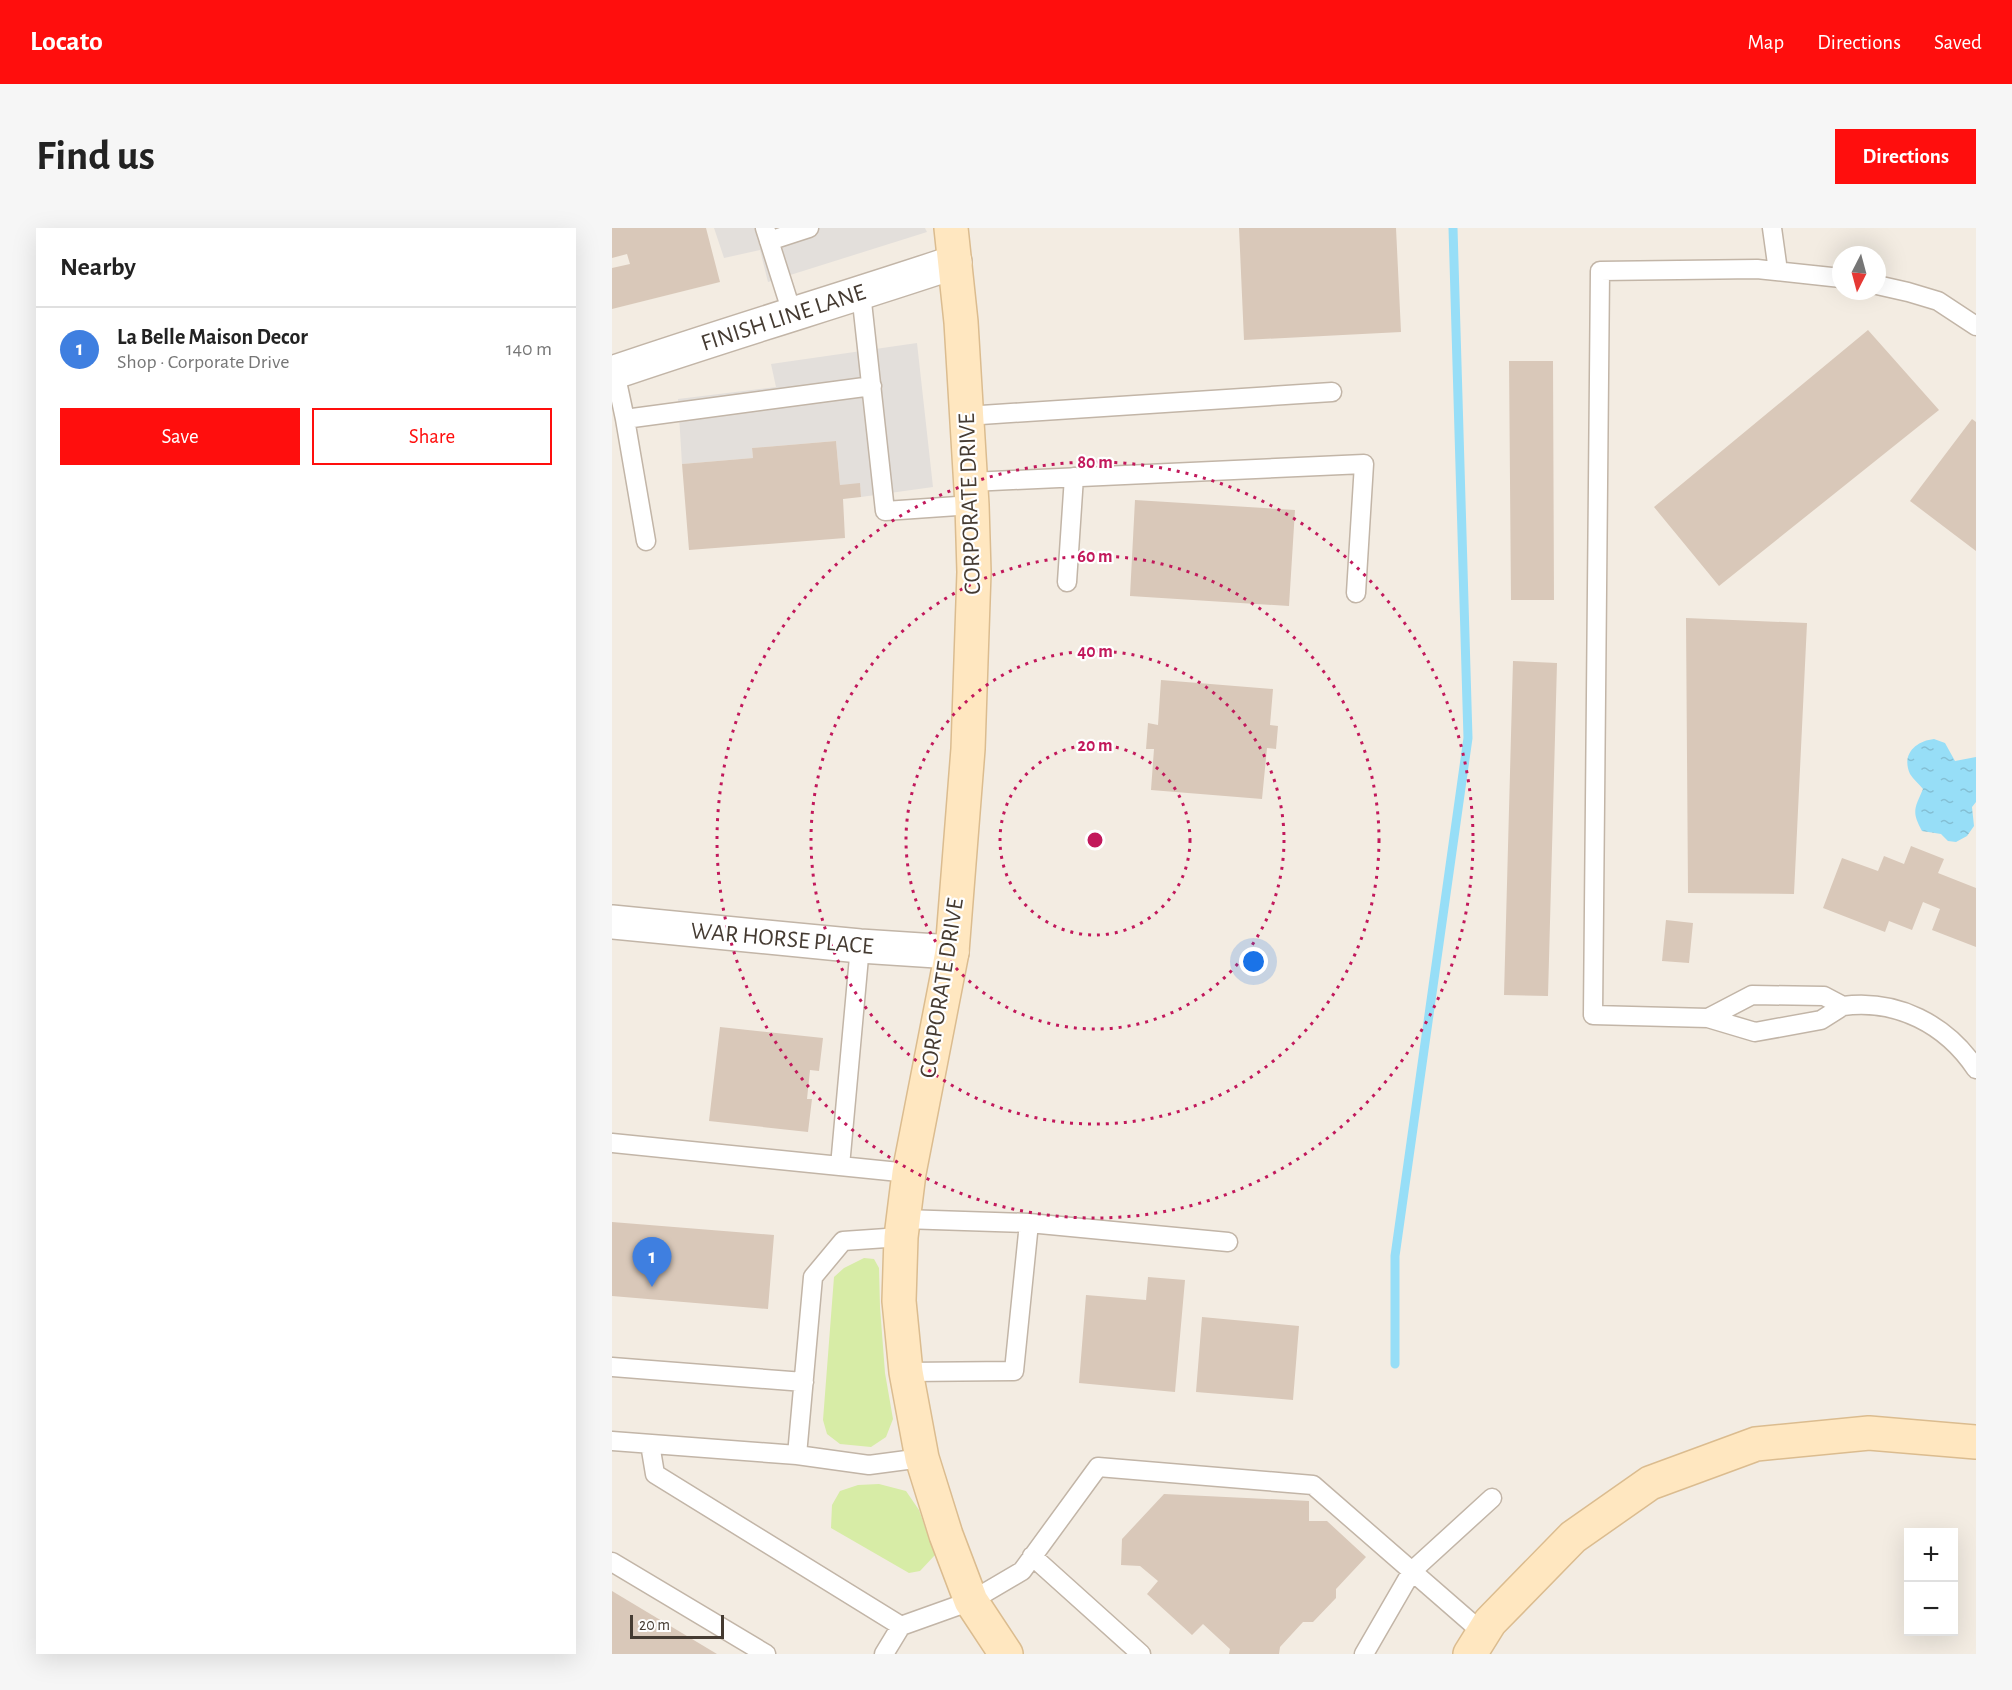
<!DOCTYPE html>
<meta charset="utf-8">
<style>
:root{--surface:#fff;--page:#f6f6f6;--text:#222;--muted:#767676;--line:#e0e0e0;--accent:#ff0e0d}
body{margin:0;font-family:"Alegreya Sans",sans-serif;background:var(--page);color:var(--text)}
.controls{position:absolute;right:18px;bottom:18px;display:grid;overflow:hidden;border-radius:0px;box-shadow:0 6px 24px #0002}
.controls button{width:54px;height:54px;display:grid;place-items:center;padding:0;border:0;border-bottom:2px solid var(--line);background:var(--surface);color:var(--text);font:30px sans-serif}
.compass{position:absolute;left:1220px;top:18px;width:54px;height:54px;border-radius:50%;background:var(--surface);box-shadow:0 6px 24px #0002;rotate:186deg}
.scale{position:absolute;left:18px;bottom:15px;width:94px;box-sizing:border-box;padding-left:6px;border:3px solid #453b32;border-top:0;font-size:16px;line-height:21px;white-space:nowrap;color:#453b32;-webkit-text-stroke:4px #fff;paint-order:stroke}
.you{position:absolute;left:642px;top:734px;width:21px;height:21px;margin:-15px;border:4px solid #fff;border-radius:50%;background:#1a73e8;box-shadow:0 0 0 9px #1a73e833}
.badge{display:grid;place-items:center;width:39px;height:39px;border-radius:50%;background:var(--accent);color:#fff;font-size:20px;font-weight:700}
.pin{position:absolute;translate:-50% -50px;filter:drop-shadow(0 2px 3px #0008)}
.pin::after{content:'';position:absolute;top:32px;width:21px;height:18px;background:inherit;clip-path:polygon(0 0,100% 0,50% 100%)}
.list{margin:0;padding:0;list-style:none}
h2{display:flex;justify-content:space-between;align-items:center;height:78px;margin:0;padding:0 24px;font-size:26px}
h2 small{font-size:20px;font-weight:400;color:var(--muted)}
.list li{display:grid;grid-template-columns:39px 1fr auto;gap:18px;align-items:center;box-sizing:border-box;height:84px;padding:0 24px;border-top:2px solid var(--line)}
.list b{display:block;font-size:22px;white-space:nowrap}
.list p{margin:0;font-size:20px;white-space:nowrap;color:var(--muted)}
.list em{font-size:20px;font-style:normal;color:var(--muted)}
.actions{display:flex;gap:12px;padding:18px 24px}
.actions a{flex:1;padding:14px 0;border:2px solid var(--accent);border-radius:0px;text-align:center;font-size:21px;color:var(--accent)}
.actions .main{background:var(--accent);color:#fff}
.map{position:relative;flex:none;width:1364px;height:1426px;overflow:hidden;border-radius:0px}
header{display:flex;align-items:center;gap:36px;box-sizing:border-box;height:84px;padding:0 30px;background:var(--accent);color:#fff}
header strong{font-size:28px}
nav{display:flex;gap:33px;margin-inline-start:auto;font-size:21px}
.intro{display:flex;align-items:center;justify-content:space-between;box-sizing:border-box;height:144px;padding:0 36px}
h1{margin:0;font-size:42px}
.button{padding:15px 27px;border-radius:0px;background:var(--accent);color:#fff;font-size:21px;font-weight:700}
main{display:flex;gap:36px;padding:0 36px}
aside{flex:1;background:var(--surface);border-radius:0px;box-shadow:0 6px 24px #0002}
.map>svg:first-child{display:block}
</style>
<header>
<strong>Locato</strong>
<nav><a>Map</a><a>Directions</a><a>Saved</a></nav>
</header>
<div class="intro"><h1>Find us</h1><a class="button">Directions</a></div>
<main>
<aside>
<h2>Nearby<small></small></h2>
<ul class="list">
<li><span class="badge" style="background:#3f7fe0">1</span><div><b>La Belle Maison Decor</b><p>Shop · Corporate Drive</p></div><em>140 m</em></li>
</ul>
<div class="actions"><a class="main">Save</a><a>Share</a></div>
</aside>
<div class="map">
<svg width="1364" height="1426" viewBox="0 0 1364 1426">
<defs>
<pattern id="water-ripples" width="26" height="14" patternUnits="userSpaceOnUse" patternTransform="scale(1.5)"><rect width="26" height="14" fill="#97def7"/><path d="M2 4q2-2 4 0t4 0M15 11q2-2 4 0t4 0" fill="none" stroke="#84bfd4"/></pattern>
</defs>
<rect width="100%" height="100%" fill="#f3ece2"/>
<path fill="#d7eca6" d="M252,1030L262,1031L267,1040L268,1079L273,1145L281,1191L274,1209L259,1219L228,1216L215,1206L211,1192L222,1049L232,1040Z
M267,1256L294,1263L307,1282L323,1327L308,1343L297,1345L219,1300L220,1277L228,1263L246,1257Z"/>
<path fill="#e3dfdb" d="M102,0H313L315,4L156,54L148,22L112,30Z
M305,115L321,259L249,269L248,256L228,257L224,213L140,220L141,230L70,236L66,171L164,159L159,136Z"/>
<path fill="url(#water-ripples)" d="M1322,511L1333,515L1343,533L1364,529V574L1360,579L1362,598L1355,608L1344,614L1336,613L1329,606L1310,603C1299,583 1303,580 1311,561C1307,556 1301,551 1298,546C1289,526 1304,513 1322,511Z"/>
<g fill="none" stroke-linecap="round" stroke-linejoin="round">
<path stroke="#97def7" stroke-width="9" d="M783,1136V1028L856,510L841,0"/>
</g>
<path fill="#d9c8b9" d="M0,0H94L108,54L0,81V40L18,36L15,26L0,30Z
M627,0H784L789,104L632,112Z
M1256,102L1327,182L1107,358L1042,279Z
M897,133H941L942,372H899Z
M1360,191L1364,194V323L1298,273Z
M224,213L228,257L248,255L249,269L231,271L233,310L77,322L70,236L141,230L140,220Z
M523,272L683,282L677,378L518,368Z
M1074,390L1195,395L1182,666L1076,665Z
M901,433L945,435L936,768L892,767Z
M549,452L661,461L658,497L666,498L664,521L655,520L650,571L539,562L542,521H534L536,495L546,497Z
M1299,618L1332,631L1326,645L1364,660V719L1320,702L1328,681L1311,674L1300,702L1277,693L1273,704L1211,680L1230,630L1266,643L1272,628L1292,636Z
M1054,692L1081,695L1077,735L1050,733Z
M108,799L211,810L207,843L198,842L195,871H200L196,904L97,893Z
M0,994L162,1007L156,1081L0,1068Z
M536,1049L573,1052L563,1164L467,1155L474,1067L534,1072Z
M590,1089L687,1098L681,1172L584,1164Z
M552,1266L697,1273V1293H715L754,1329L724,1361V1370L701,1394H691L668,1419L667,1426H617L618,1421L591,1396L580,1407L535,1366L546,1353L528,1338L509,1337L510,1311Z
M0,1363L105,1426H0Z"/>
<g fill="none" stroke-linecap="round" stroke-linejoin="round">
<defs>
<path id="lane" d="M153,0L180,85
M1160,0L1166,43
M157,13L197,0
M1265,57L1296,64L1326,73L1364,98
M249,65L273,283L360,277
M3,144L13,191L260,158
M354,188L720,164
M13,191L34,313
M359,254L752,236L744,365
M455,354L462,249
M1140,767L1212,768L1231,778L1209,792L1143,804L1096,790Z
M1231,778C1285,771 1334,796 1364,841
M1096,790L981,787L988,43L1145,41L1229,50
M0,915L297,945
M228,938L248,718
M291,991L417,995L616,1014
M0,1139L192,1154
M294,1144L402,1143L417,995
M0,1213L185,1227L257,1237L310,1230
M38,1216L43,1246L289,1398
M185,1227L201,1049L231,1013L289,1009
M420,1328L529,1426
M0,1334L154,1426
M272,1426L289,1398L359,1373L410,1343L486,1239L701,1257L871,1405
M752,1426L800,1343L880,1270"/>
<path id="street" d="M0,145C114,106 229,72 343,34
M0,694L248,718L340,724"/>
<path id="secondary" d="M339,0L349,94L360,277L362,344L356,521L340,724L297,945L289,1009L287,1073L294,1144L310,1230L334,1307L359,1373L394,1426
M858,1426L878,1394L961,1309L1038,1255L1144,1216L1257,1205L1364,1214"/>
</defs>
<use href="#lane" stroke="#c2b5a7" stroke-width="21"/>
<use href="#street" stroke="#c2b5a7" stroke-width="36"/>
<use href="#secondary" stroke="#dbbc8f" stroke-width="36"/>
<use href="#lane" stroke="#fff" stroke-width="18"/>
<use href="#street" stroke="#fff" stroke-width="33"/>
<use href="#secondary" stroke="#ffe7c0" stroke-width="33"/>
</g>
<g fill="none" stroke="#c2185b" stroke-width="3" stroke-dasharray="3 6">
<circle cx="483" cy="612" r="95"/>
<circle cx="483" cy="612" r="189"/>
<circle cx="483" cy="612" r="284"/>
<circle cx="483" cy="612" r="378"/>
</g>
<g text-anchor="middle" stroke-width="4.5" stroke-linejoin="round" paint-order="stroke">
<g font-size="24" fill="#453b32" stroke="#fff">
<text transform="translate(171 89) rotate(-18)" y="8">FINISH LINE LANE</text>
<text transform="translate(357 276) rotate(-92)" y="8">CORPORATE DRIVE</text>
<text transform="translate(170 710) rotate(5)" y="8">WAR HORSE PLACE</text>
<text transform="translate(329 760) rotate(-81)" y="8">CORPORATE DRIVE</text>
</g>
</g>
<circle cx="483" cy="612" r="9" fill="#c2185b" stroke="#fff" stroke-width="3"/>
<g font-size="18" text-anchor="middle" font-weight="bold" fill="#c2185b" stroke="#fff" stroke-width="4.5" stroke-linejoin="round" paint-order="stroke">
<text x="483" y="240">80 m</text>
<text x="483" y="334">60 m</text>
<text x="483" y="429">40 m</text>
<text x="483" y="523">20 m</text>
</g>
</svg>
<div class="controls">
<button>+</button>
<button>−</button>
</div>
<svg class="compass" viewBox="-18 -18 36 36"><path d="M0-13l5 13h-10z" fill="#e53935"/><path d="M0 13l5-13h-10z" fill="#767676"/></svg>
<div class="scale">20 m</div>
<div class="you"></div>
<div class="pin badge" style="left:40px;top:1059px;background:#3f7fe0">1</div>
</div>
</main>
